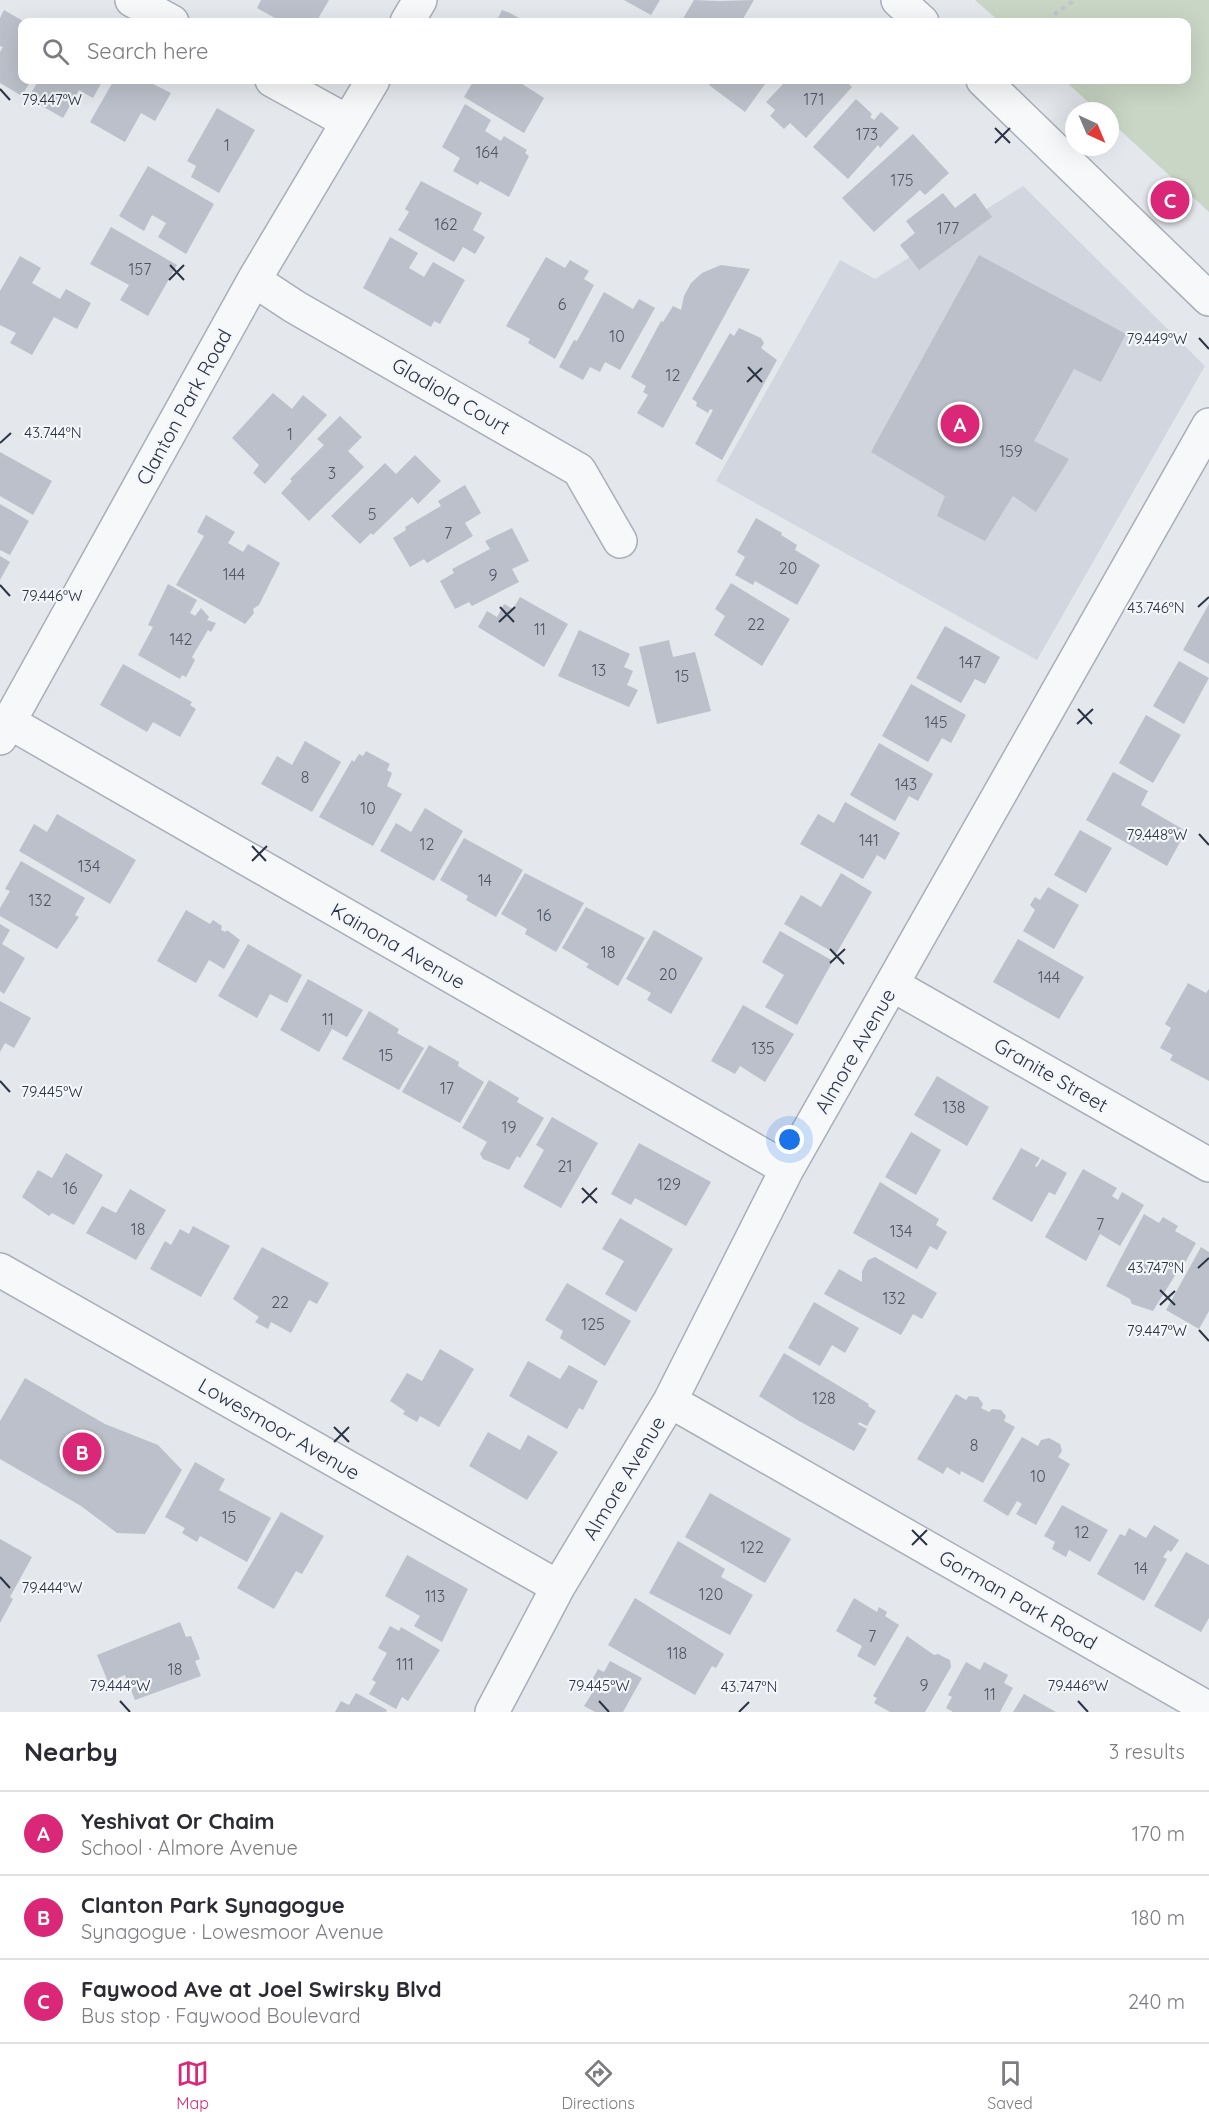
<!DOCTYPE html>
<meta charset="utf-8">
<style>
:root{--surface:#fff;--page:#f7f7f7;--text:#2b2b33;--muted:#7c7c81;--line:#e1e1e2;--accent:#db2777}
body{margin:0;font-family:Quicksand,sans-serif;background:var(--page);color:var(--text)}
.compass{position:absolute;left:1065px;top:102px;width:54px;height:54px;border-radius:50%;background:var(--surface);box-shadow:0 6px 24px #0002;rotate:136deg}
.you{position:absolute;left:790px;top:1140px;width:21px;height:21px;margin:-15px;border:4px solid #fff;border-radius:50%;background:#1a73e8;box-shadow:0 0 0 9px #1a73e833}
.badge{display:grid;place-items:center;width:39px;height:39px;border-radius:50%;background:var(--accent);color:#fff;font-size:20px;font-weight:700}
.pin{position:absolute;translate:-50% -50%;border:3px solid #fff;box-shadow:0 2px 6px #0006}
.list{margin:0;padding:0;list-style:none}
h2{display:flex;justify-content:space-between;align-items:center;height:78px;margin:0;padding:0 24px;font-size:26px}
h2 small{font-size:20px;font-weight:400;color:var(--muted)}
.list li{display:grid;grid-template-columns:39px 1fr auto;gap:18px;align-items:center;box-sizing:border-box;height:84px;padding:0 24px;border-top:2px solid var(--line)}
.list b{display:block;font-size:22px;white-space:nowrap}
.list p{margin:0;font-size:20px;white-space:nowrap;color:var(--muted)}
.list em{font-size:20px;font-style:normal;color:var(--muted)}
.icon{flex:none;width:33px;height:33px;fill:none;stroke:currentColor;stroke-width:2;stroke-linecap:round;stroke-linejoin:round}
.map{position:relative;flex:none;width:1209px;height:1712px;overflow:hidden}
.search{position:absolute;background:var(--surface);box-shadow:0 6px 24px #0002;left:18px;right:18px;top:18px;height:66px;display:flex;align-items:center;gap:15px;box-sizing:border-box;padding:0 21px;border-radius:12px;color:var(--muted);font-size:22px}
.sheet{height:330px;background:var(--surface)}
nav{display:flex;justify-content:space-around;align-items:center;box-sizing:border-box;height:84px;border-top:2px solid var(--line);background:var(--surface);font-size:16px;color:var(--muted)}
nav a{display:grid;justify-items:center;gap:3px}
nav .on{color:var(--accent)}
.map>svg:first-child{display:block}
</style>
<div class="map">
<svg width="1209" height="1712" viewBox="0 0 1209 1712">
<rect width="100%" height="100%" fill="#e4e7ec"/>
<path fill="#d2d6de" d="M1023,186L1205,366L1037,660L716,481L840,260L875,279Z"/>
<path fill="#c9d6c5" d="M975,0H1209V212L1110,121V111H1098L1064,80H1186V22H1000Z"/>
<path fill="#bbc0ca" d="M261,0H329L316,22H282L257,8Z
M624,0H660L651,15Z
M694,0L719,1L754,0L741,22H681Z
M4,10L23,21L22,80H31L22,96L0,83V52L3,47L0,46V18Z
M502,10L510,13L526,22H501L497,20Z
M39,80H103L93,98L79,90L63,118L28,98Z
M114,80H145L171,93L155,121L141,113L125,142L90,122Z
M474,80H516L544,98L524,133L464,97Z
M713,80H768L745,112L709,85Z
M787,80H845L852,87L806,138L790,123L784,129L770,116L775,110L766,102Z
M856,99L872,114L870,117L874,120L881,112L899,128L880,148L878,145L848,179L813,147Z
M465,104L491,120L485,131L501,141L504,136L527,150L525,153L529,156L509,197L480,181L478,185L453,171L460,158L442,147Z
M217,108L255,130L219,193L191,177L196,166L187,161Z
M913,134L949,173L925,195L920,190L874,232L842,198Z
M148,166L214,204L186,254L158,237L166,223L152,215L144,231L119,216Z
M421,181L482,213L473,230L485,237L475,254L463,247L454,262L398,230L409,212L405,209Z
M943,193L955,208L975,193L992,217L919,270L900,245L915,233L906,221Z
M111,227L177,265L148,316L120,300L129,285L90,264Z
M390,237L418,253L409,268L424,277L433,262L465,280L440,324L434,321L431,327L363,288Z
M979,255L1126,334L1101,382L1074,369L1034,441L1069,459L1036,512L1013,496L985,541L937,516L945,496L871,452Z
M20,256L41,268L32,283L60,299L66,289L91,303L77,329L54,317L32,355L10,343L16,333L0,325V291Z
M546,257L565,268L570,260L589,271L584,279L594,285L555,359L528,343L530,339L506,326Z
M721,265L750,269L663,428L637,413L648,395L643,392L646,386L631,377L661,321L663,322L673,306L681,310L684,296L691,283L702,273Z
M604,292L633,309L639,299L655,308L620,370L605,362L600,372L590,367L583,380L559,367L574,340L577,341Z
M739,328L761,338L764,343L761,348L777,360L722,460L695,444L713,410L710,409L708,413L696,406L697,402L692,399L730,333L734,336Z
M273,393L292,409L303,395L327,415L265,484L253,473L259,465L232,438Z
M340,416L362,437L348,451L364,467L309,521L281,493L292,481L290,479L324,445L317,439Z
M0,452L52,481L33,515L0,496Z
M415,455L441,481L418,504L412,497L373,535L371,533L360,544L331,516L385,463L396,474Z
M465,485L481,513L465,523L473,536L427,563L424,559L410,567L393,538L406,530L405,527L441,506L438,501Z
M0,504L29,521L10,555L0,550Z
M206,515L235,532L228,543L243,552L248,544L280,563L259,605L253,609L254,613L245,624L176,585L204,536L197,532Z
M756,518L782,533L781,535L797,545L795,550L820,565L797,605L755,581L753,585L735,575L745,557L737,552Z
M512,528L529,561L512,569L519,582L472,606L469,602L455,609L440,581L454,573L452,569L490,549L485,541Z
M0,556L10,562L0,580Z
M731,583L790,619L762,666L714,635L725,616L715,609Z
M168,584L197,600L190,613L195,616L201,608L209,617L207,620L216,623L211,632L208,630L192,657L195,660L186,677L182,675L180,679L138,655L153,627L148,625Z
M520,597L568,624L544,667L478,627L487,611L497,617L504,604L513,609Z
M1209,604V664L1183,650Z
M945,626L1000,657L985,684L975,679L961,703L916,678Z
M579,630L630,654L624,667L633,671L627,685L638,690L629,707L558,676Z
M669,640L673,657L695,652L711,711L657,724L639,647Z
M1179,661L1209,678L1184,724L1153,706Z
M123,664L192,702L190,705L196,709L180,737L153,722L147,732L100,705Z
M911,684L966,715L951,743L942,738L928,762L882,736Z
M1146,715L1181,735L1153,783L1119,763Z
M305,741L341,762L312,812L261,784L277,756L292,765Z
M879,743L933,774L918,801L909,796L895,821L850,795Z
M366,751L390,764L387,770L392,773L387,786L402,794L373,846L319,817L352,760L354,762L359,754L363,756Z
M1113,772L1148,791L1141,805L1186,831L1167,866L1086,820Z
M845,802L900,833L885,860L877,855L863,879L800,844L818,814L834,823Z
M425,808L463,831L434,881L380,851L396,823L411,832Z
M57,814L136,860L110,904L19,851L34,824L47,832Z
M1080,830L1112,848L1086,893L1054,875Z
M464,838L523,870L496,917L466,900L468,896L440,880Z
M21,861L85,898L75,915L79,917L57,949L0,916V908L10,891L5,889Z
M525,873L584,903L556,952L525,934L527,929L501,914Z
M841,873L872,892L836,954L784,924L801,895L821,907Z
M1048,887L1079,905L1054,949L1023,931L1035,910L1030,905L1035,897L1040,900Z
M586,907L645,938L618,986L586,967L589,964L562,948Z
M186,910L210,924L213,920L222,926L221,930L226,932L227,930L240,940L224,969L209,960L196,983L157,961Z
M0,924L10,930L2,944L25,958L4,994L0,991Z
M654,930L703,958L671,1014L647,1000L651,993L626,979Z
M780,931L833,961L797,1025L765,1007L784,975L762,962Z
M1018,939L1084,977L1059,1019L993,982Z
M248,944L302,975L287,1003L270,994L257,1018L218,996Z
M308,979L363,1010L347,1037L332,1029L319,1052L280,1030Z
M1188,983L1206,993L1209,989V1081L1170,1060L1173,1055L1160,1048L1171,1028L1165,1024Z
M0,1001L31,1018L14,1048L5,1043L0,1052Z
M743,1005L794,1034L765,1082L740,1066L735,1074L711,1061Z
M369,1011L399,1029L397,1033L424,1048L399,1090L342,1059Z
M429,1045L459,1062L458,1066L484,1082L460,1123L402,1092Z
M937,1076L989,1107L967,1146L914,1115Z
M489,1080L519,1098L517,1102L544,1118L520,1158L517,1156L509,1170L483,1159L480,1154L487,1142L462,1128Z
M552,1117L598,1143L561,1208L523,1187L544,1150L536,1145Z
M911,1132L941,1150L916,1195L885,1177Z
M639,1143L711,1182L686,1226L635,1198L631,1205L611,1194Z
M1021,1148L1040,1158L1035,1166L1037,1167L1042,1159L1067,1173L1055,1195L1049,1192L1032,1222L992,1199Z
M66,1153L103,1175L74,1225L52,1213L49,1216L22,1197L38,1170L52,1178Z
M1083,1169L1117,1188L1112,1196L1118,1200L1122,1192L1144,1205L1120,1246L1100,1234L1086,1261L1045,1237Z
M880,1182L939,1219L936,1225L947,1232L937,1250L930,1246L917,1269L853,1233Z
M130,1189L166,1210L136,1260L86,1233L102,1206L116,1213Z
M1144,1214L1159,1223L1163,1217L1178,1226L1175,1231L1196,1243L1181,1270L1179,1269L1153,1311L1132,1304L1130,1299L1106,1286Z
M620,1218L673,1249L636,1312L605,1294L624,1261L602,1249Z
M193,1226L230,1246L201,1297L150,1269L165,1241L171,1245L180,1229L189,1234Z
M262,1247L329,1283L317,1304L309,1300L291,1333L271,1322L268,1329L255,1322L259,1317L233,1299Z
M1201,1247L1209,1252V1311L1199,1329L1166,1310Z
M875,1257L937,1293L922,1319L913,1314L901,1335L824,1294L839,1269L862,1282V1271L868,1260Z
M567,1283L631,1321L605,1366L560,1338L563,1331L545,1320Z
M814,1302L859,1328L845,1353L832,1345L820,1366L788,1348Z
M440,1349L474,1369L439,1427L420,1416L417,1422L403,1414L405,1411L390,1401L407,1373L422,1381Z
M784,1353L869,1404L868,1406L876,1411L867,1426L859,1422L858,1424L867,1429L854,1451L799,1421L759,1396Z
M528,1361L560,1379L569,1365L598,1381L583,1410L579,1408L567,1429L509,1396Z
M25,1378L105,1424L158,1445L182,1470L145,1534L117,1533L81,1506L0,1459V1421Z
M956,1394L966,1400L969,1396L978,1397L983,1404L981,1408L989,1412L992,1409L1001,1410L1006,1416L1004,1421L1015,1427L983,1483L961,1471L960,1475L947,1467L943,1474L917,1459Z
M488,1432L520,1450L528,1435L558,1452L527,1500L469,1466Z
M1022,1437L1038,1446L1041,1440L1049,1438L1060,1444L1062,1451L1058,1457L1070,1464L1036,1525L1016,1514L1022,1504L1017,1501L1008,1516L983,1501Z
M195,1462L225,1479L219,1490L271,1518L247,1562L200,1536L197,1542L182,1533L185,1528L165,1517Z
M710,1493L791,1539L765,1583L685,1537Z
M1062,1505L1108,1530L1090,1562L1069,1550L1066,1557L1052,1549L1055,1542L1044,1536Z
M281,1512L324,1536L302,1574L296,1571L274,1609L237,1588Z
M1154,1525L1179,1540L1171,1552L1168,1550L1163,1557L1167,1559L1144,1601L1097,1574L1120,1534L1125,1536L1129,1528L1146,1538Z
M0,1539L32,1557L10,1597L13,1599L0,1623Z
M678,1541L725,1569L721,1577L753,1595L730,1635L649,1593Z
M1186,1552L1209,1565V1618L1201,1632L1154,1606Z
M407,1555L468,1589L442,1642L414,1626L420,1616L385,1596Z
M635,1598L724,1654L716,1668L712,1666L695,1695L608,1645Z
M854,1598L877,1612L879,1607L887,1612L885,1616L899,1625L875,1666L857,1656L862,1646L836,1631Z
M180,1622L186,1637L191,1636L200,1659L195,1661L201,1676L135,1700L125,1675L108,1682L97,1655Z
M390,1626L399,1631L401,1627L440,1650L408,1701L402,1697L396,1709L369,1694L376,1682L372,1680L387,1653L378,1648Z
M907,1636L934,1655L938,1654L950,1660L951,1667L925,1712H890L874,1703L877,1698L873,1696Z
M610,1661L642,1678L623,1712H595L584,1706L594,1690L588,1687L598,1669L604,1672Z
M966,1662L980,1670L984,1662L1008,1675L1004,1683L1013,1688L1000,1712H953L946,1708L952,1697L948,1695Z
M356,1693L387,1710L386,1712H335L341,1701L349,1705Z
M1024,1694L1056,1712H1013Z"/>
<g fill="none" stroke-linecap="round" stroke-linejoin="round">
<defs>
<path id="minor" d="M132,0L172,22
M898,0L922,22
M407,22L420,0
M272,80L348,122
M983,80L1209,299
M254,280L295,307L579,470L620,541
M9,722L787,1169
M0,738L254,280L373,80
M893,985L1209,1165
M0,1270L558,1587
M670,1401L1209,1709
M492,1712L558,1587L670,1401L787,1169L1209,425"/>
</defs>
<use href="#minor" stroke="#a9aeb7" stroke-width="36"/>
<path stroke="#c2c5cb" stroke-width="4" stroke-dasharray="4.5 4.5" stroke-linecap="butt" d="M1049,22L1056,13L1075,0"/>
<use href="#minor" stroke="#f7f8fa" stroke-width="33"/>
</g>
<path fill="none" stroke="#2b3445" stroke-width="2" d="M0,89L10,100M995,128L1010,143M995,143L1010,128M170,265L184,280M169,280L184,265M1199,338L1209,349M748,367L762,382M747,382L762,368M0,443L11,433M0,585L10,596M500,607L514,622M1198,607L1209,597M499,622L515,607M1078,709L1092,724M1077,724L1093,709M1199,834L1209,845M252,846L266,861M252,861L267,846M830,949L844,964M830,963L845,949M0,1081L10,1092M582,1188L597,1203M582,1203L597,1188M1198,1268L1209,1258M1160,1290L1175,1305M1160,1305L1175,1291M1199,1330L1209,1341M334,1427L349,1442M334,1442L349,1427M912,1530L927,1545M912,1545L927,1530M0,1577L10,1588M120,1701L130,1712M599,1701L609,1712M1078,1701L1088,1712M739,1712L749,1702"/>
<g text-anchor="middle" stroke-width="4.5" stroke-linejoin="round" paint-order="stroke">
<g font-size="16" fill="#4f5766">
<text x="814" y="105">171</text>
<text x="867" y="140">173</text>
<text x="227" y="151">1</text>
<text x="487" y="158">164</text>
<text x="902" y="186">175</text>
<text x="446" y="230">162</text>
<text x="948" y="234">177</text>
<text x="140" y="275">157</text>
<text x="562" y="310">6</text>
<text x="617" y="342">10</text>
<text x="673" y="381">12</text>
<text x="290" y="440">1</text>
<text x="1011" y="457">159</text>
<text x="332" y="479">3</text>
<text x="372" y="520">5</text>
<text x="448" y="539">7</text>
<text x="788" y="574">20</text>
<text x="234" y="580">144</text>
<text x="493" y="581">9</text>
<text x="756" y="630">22</text>
<text x="540" y="635">11</text>
<text x="181" y="645">142</text>
<text x="970" y="668">147</text>
<text x="599" y="676">13</text>
<text x="682" y="682">15</text>
<text x="936" y="728">145</text>
<text x="305" y="783">8</text>
<text x="906" y="790">143</text>
<text x="368" y="814">10</text>
<text x="869" y="846">141</text>
<text x="427" y="850">12</text>
<text x="89" y="872">134</text>
<text x="485" y="886">14</text>
<text x="40" y="906">132</text>
<text x="544" y="921">16</text>
<text x="608" y="958">18</text>
<text x="668" y="980">20</text>
<text x="1049" y="983">144</text>
<text x="328" y="1025">11</text>
<text x="763" y="1054">135</text>
<text x="386" y="1061">15</text>
<text x="447" y="1094">17</text>
<text x="954" y="1113">138</text>
<text x="509" y="1133">19</text>
<text x="565" y="1172">21</text>
<text x="669" y="1190">129</text>
<text x="70" y="1194">16</text>
<text x="1100" y="1230">7</text>
<text x="138" y="1235">18</text>
<text x="901" y="1237">134</text>
<text x="894" y="1304">132</text>
<text x="280" y="1308">22</text>
<text x="593" y="1330">125</text>
<text x="824" y="1404">128</text>
<text x="974" y="1451">8</text>
<text x="1038" y="1482">10</text>
<text x="229" y="1523">15</text>
<text x="1082" y="1538">12</text>
<text x="752" y="1553">122</text>
<text x="1141" y="1574">14</text>
<text x="711" y="1600">120</text>
<text x="435" y="1602">113</text>
<text x="872" y="1642">7</text>
<text x="677" y="1659">118</text>
<text x="405" y="1670">111</text>
<text x="175" y="1675">18</text>
<text x="924" y="1691">9</text>
<text x="990" y="1700">11</text>
</g>
<g font-size="20" fill="#2b3445" stroke="#f4f6f9">
<text transform="translate(451 396) rotate(30)" y="7">Gladiola Court</text>
<text transform="translate(184 407) rotate(-61)" y="7">Clanton Park Road</text>
<text transform="translate(398 946) rotate(30)" y="7">Kainona Avenue</text>
<text transform="translate(855 1051) rotate(-60)" y="7">Almore Avenue</text>
<text transform="translate(1051 1075) rotate(30)" y="7">Granite Street</text>
<text transform="translate(279 1429) rotate(30)" y="7">Lowesmoor Avenue</text>
<text transform="translate(624 1478) rotate(-59)" y="7">Almore Avenue</text>
<text transform="translate(1018 1600) rotate(30)" y="7">Gorman Park Road</text>
</g>
</g>
<g font-size="15" text-anchor="middle" fill="#2b3445" stroke="#f4f6f9" stroke-width="4.5" stroke-linejoin="round" paint-order="stroke">
<text x="52" y="105">79.447°W</text>
<text x="1157" y="344">79.449°W</text>
<text x="53" y="438">43.744°N</text>
<text x="52" y="601">79.446°W</text>
<text x="1156" y="613">43.746°N</text>
<text x="1157" y="840">79.448°W</text>
<text x="52" y="1097">79.445°W</text>
<text x="1156" y="1273">43.747°N</text>
<text x="1157" y="1336">79.447°W</text>
<text x="52" y="1593">79.444°W</text>
<text x="120" y="1691">79.444°W</text>
<text x="599" y="1691">79.445°W</text>
<text x="1078" y="1691">79.446°W</text>
<text x="749" y="1692">43.747°N</text>
</g>
</svg>
<svg class="compass" viewBox="-18 -18 36 36"><path d="M0-13l5 13h-10z" fill="#e53935"/><path d="M0 13l5-13h-10z" fill="#7c7c81"/></svg>
<div class="you"></div>
<div class="pin badge" style="left:960px;top:424px">A</div>
<div class="pin badge" style="left:82px;top:1452px">B</div>
<div class="pin badge" style="left:1170px;top:200px">C</div>
<div class="search"><svg class="icon" aria-label="search" viewBox="0 0 24 24"><circle cx="10" cy="10" r="6"/><path d="M15 15l6 6"/></svg>Search here</div>
</div>
<section class="sheet">
<h2>Nearby<small>3 results</small></h2>
<ul class="list">
<li><span class="badge">A</span><div><b>Yeshivat Or Chaim</b><p>School · Almore Avenue</p></div><em>170 m</em></li>
<li><span class="badge">B</span><div><b>Clanton Park Synagogue</b><p>Synagogue · Lowesmoor Avenue</p></div><em>180 m</em></li>
<li><span class="badge">C</span><div><b>Faywood Ave at Joel Swirsky Blvd</b><p>Bus stop · Faywood Boulevard</p></div><em>240 m</em></li>
</ul>
</section>
<nav>
<a class="on"><svg class="icon" aria-label="map" viewBox="0 0 24 24"><path d="M3 6l6-2 6 2 6-2v14l-6 2-6-2-6 2zM9 4v14M15 6v14"/></svg>Map</a>
<a><svg class="icon" aria-label="directions" viewBox="0 0 24 24"><path d="M12 3l9 9-9 9-9-9zM9 14v-3h6M13 9l2 2-2 2"/></svg>Directions</a>
<a><svg class="icon" aria-label="saved" viewBox="0 0 24 24"><path d="M7 4h10v16l-5-4-5 4z"/></svg>Saved</a>
</nav>
